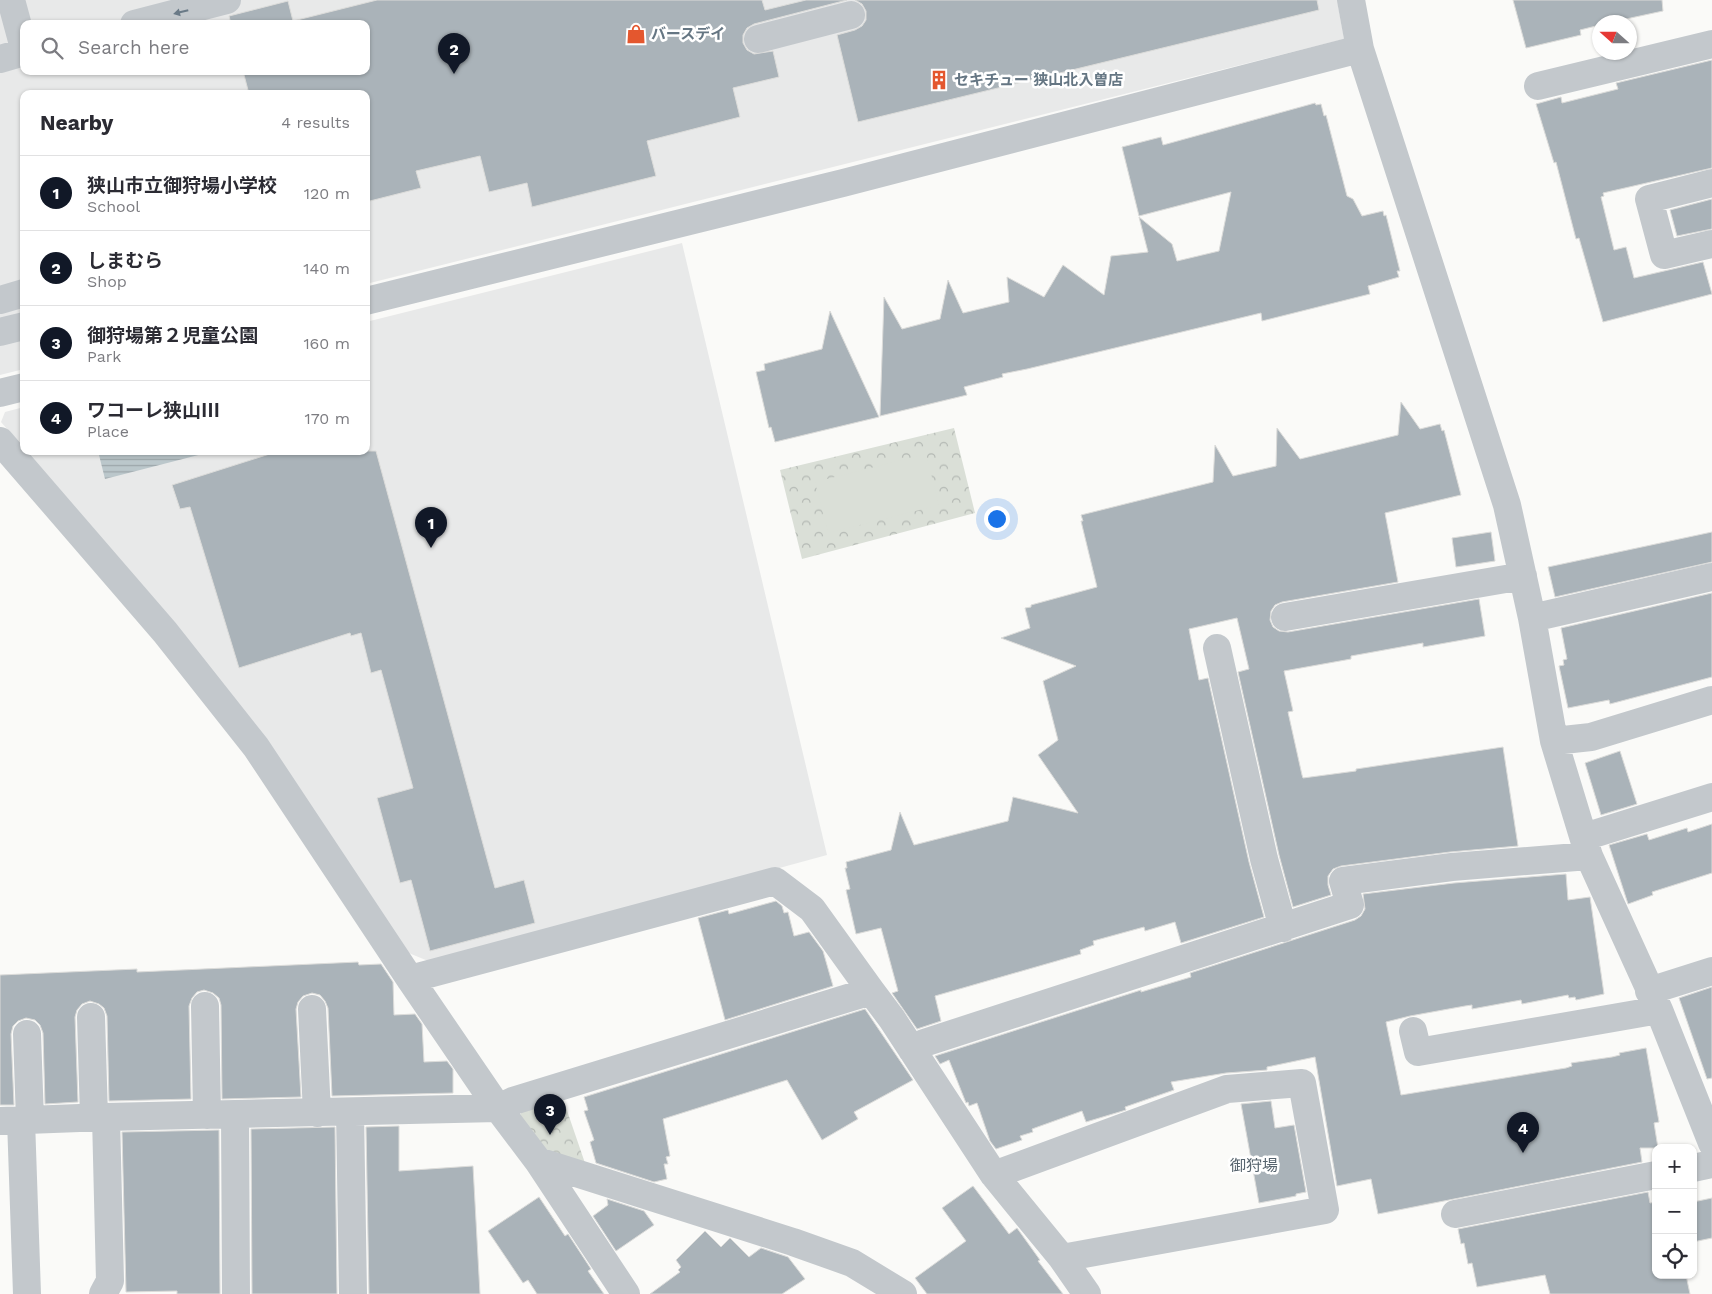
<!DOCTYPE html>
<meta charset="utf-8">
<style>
:root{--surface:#fff;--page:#f7f7f7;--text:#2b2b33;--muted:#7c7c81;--line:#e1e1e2;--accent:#111827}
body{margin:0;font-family:"Work Sans","Noto Sans JP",sans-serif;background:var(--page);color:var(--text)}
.controls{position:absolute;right:15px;bottom:15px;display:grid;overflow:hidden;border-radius:10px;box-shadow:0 1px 4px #0004}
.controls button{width:45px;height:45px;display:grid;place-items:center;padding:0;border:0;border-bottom:1px solid var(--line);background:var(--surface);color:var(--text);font:25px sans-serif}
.compass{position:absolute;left:1592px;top:15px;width:45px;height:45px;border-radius:50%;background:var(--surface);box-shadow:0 1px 4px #0004;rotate:291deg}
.you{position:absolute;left:996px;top:518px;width:18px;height:18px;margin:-12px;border:4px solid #fff;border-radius:50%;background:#1a73e8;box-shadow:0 0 0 8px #1a73e833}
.badge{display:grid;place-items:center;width:32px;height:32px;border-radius:50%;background:var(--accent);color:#fff;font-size:16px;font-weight:700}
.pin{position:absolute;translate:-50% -41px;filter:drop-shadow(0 1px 2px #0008)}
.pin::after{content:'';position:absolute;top:26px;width:18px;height:15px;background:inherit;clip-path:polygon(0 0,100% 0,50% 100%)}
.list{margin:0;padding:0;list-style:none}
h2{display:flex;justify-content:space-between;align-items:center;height:65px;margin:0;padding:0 20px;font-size:21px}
h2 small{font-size:16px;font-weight:400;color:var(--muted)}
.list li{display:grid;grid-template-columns:32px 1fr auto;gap:15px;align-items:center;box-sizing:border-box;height:75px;padding:0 20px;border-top:1px solid var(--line)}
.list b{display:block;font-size:19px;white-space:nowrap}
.list p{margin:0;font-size:16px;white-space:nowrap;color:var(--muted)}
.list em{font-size:16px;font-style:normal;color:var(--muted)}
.icon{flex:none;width:28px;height:28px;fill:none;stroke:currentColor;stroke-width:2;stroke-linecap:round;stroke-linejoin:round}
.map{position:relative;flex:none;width:1712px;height:1294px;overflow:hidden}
.search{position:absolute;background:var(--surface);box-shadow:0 1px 4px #0004;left:20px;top:20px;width:350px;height:55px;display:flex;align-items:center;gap:12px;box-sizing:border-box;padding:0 18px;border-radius:10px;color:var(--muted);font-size:19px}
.panel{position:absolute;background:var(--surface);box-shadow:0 1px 4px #0004;left:20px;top:90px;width:350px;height:365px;border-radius:10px}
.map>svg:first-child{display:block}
</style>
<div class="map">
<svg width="1712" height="1294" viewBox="0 0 1712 1294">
<defs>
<pattern id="park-crowns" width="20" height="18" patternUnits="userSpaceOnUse" patternTransform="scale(1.25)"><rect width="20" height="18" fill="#dadfd7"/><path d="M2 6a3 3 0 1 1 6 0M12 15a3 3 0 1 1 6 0" fill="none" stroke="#b4b9b4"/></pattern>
<pattern id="water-rules" width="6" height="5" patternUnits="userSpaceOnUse" patternTransform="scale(1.25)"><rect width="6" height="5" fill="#bbc7cb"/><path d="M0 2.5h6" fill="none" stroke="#9ca6aa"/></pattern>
</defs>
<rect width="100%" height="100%" fill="#fafaf8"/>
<path fill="#e8e9e9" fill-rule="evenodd" d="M0,0H1337L1344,39L366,284V94H24V369L0,375ZM24,24H366V71H24Z
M682,243L827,855L433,963L399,949L26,451H366V322Z
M24,407V449L1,422L5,412Z"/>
<path fill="url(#park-crowns)" d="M954,428L975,513L802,559L780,470Z
M562,1096L586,1166L532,1146L516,1123L524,1107Z"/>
<path fill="#dadfd7" d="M926,454L939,505L828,533L815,482Z"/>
<path fill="url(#water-rules)" d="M98,451H214L105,479Z"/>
<path fill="#aab3b9" stroke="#dcdcda" d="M377,0H762L765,10L806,0H847L754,24L747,28L743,35V43L747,50L754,54L773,51L779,77L733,88L740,117L647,141L656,176L532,207L527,183L489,192L480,156L416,171L421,188L366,202V94H249L243,71H366V24H231L229,16L288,1L293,21Z
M855,0H1317L1319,10L858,122L837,35L855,30L862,26L866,20V11L862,4Z
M1513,0H1662L1663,11L1612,22H1600V25L1580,30L1581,35L1526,48Z
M1712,60V168L1603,193L1604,196L1601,197L1614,250L1626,247L1634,278L1703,262L1712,294L1603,322L1579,238L1576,239L1556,162L1554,163L1536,104L1561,97L1562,103L1618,89L1616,83Z
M1315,103L1316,105L1321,104L1324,116L1326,115L1347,196L1353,199L1362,216L1383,211L1384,216L1386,215L1400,271H1397L1399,277L1368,286L1370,294L1262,321L1261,313L1027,369L1002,374L1003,377L964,387L967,395L880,416L884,297L902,329L940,319L948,280L963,313L1009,302L1007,277L1044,297L1063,265L1104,295L1111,256L1148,252L1139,217L1172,244L1177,261L1219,251L1231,192L1139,216L1122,147L1161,137L1163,145Z
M1712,199V229L1677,236L1670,210Z
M830,311L879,417L775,442L771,427L769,428L756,372L765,370L764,364L822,349Z
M1401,402L1420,429L1440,424L1442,431L1444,430L1461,495L1385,513L1398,582L1282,602L1275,605L1271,611L1270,620L1273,627L1279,631L1288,632L1479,599L1485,636L1423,647V643L1351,656V659L1284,671L1293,711L1288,712L1302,775L1303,778L1356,771V769L1503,747L1518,846L1450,852L1341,866L1333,869L1328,876V885L1331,895L1293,907L1279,855L1238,672L1249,669L1237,618L1189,629L1199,680L1208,678L1249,862L1264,917L1181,943L1175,922L1145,931L1144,927L1093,941L1094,945L1080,950L1081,954L935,996L941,1021L917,1029L892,993L898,991L881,928L856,934L846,890L850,889L845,868H847L846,862L891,850L900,812L914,845L1008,821L1013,797L1078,813L1038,755L1058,740L1043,681L1076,666L1001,638L1030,628L1025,608L1031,607V605L1097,587L1081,521H1083L1081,515L1213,482L1215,445L1233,476L1276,466L1277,428L1300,459L1398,435Z
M279,451H376L495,888L524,880L535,923L430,951L411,880L400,883L377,798L413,788L381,670L371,673L361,633L351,636L350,633L239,668L190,507L180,509L172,485Z
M1491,532L1495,561L1456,567L1452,538Z
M1712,532V562L1555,597L1548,567Z
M1712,593V677L1610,704L1609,700L1568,708L1559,666L1564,665L1563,660L1567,659L1561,628Z
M1620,751L1637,804L1601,815L1585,763Z
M1712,824V873L1652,892L1653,895L1628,904L1609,845L1647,834L1649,840L1687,828L1688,832Z
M1566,874L1568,900L1590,897L1604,994L1576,1000L1575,997L1569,998L1568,995L1522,1004L1521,1000L1472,1009V1005L1465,1006L1410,1016L1386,1022L1401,1095L1566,1068L1572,1066L1571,1063L1612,1057L1620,1055L1619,1053L1646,1048L1659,1122L1654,1123L1658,1148H1640L1642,1162L1378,1214L1371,1179L1337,1186L1315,1057L1267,1067V1070L1226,1073L1171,1082L1174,1090L1125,1107L1126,1110L1086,1122L1082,1111L1032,1129L1033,1132L1020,1136L1022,1140L996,1149L990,1141L977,1103L969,1106L968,1102L966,1103L949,1060L940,1064L935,1056L1141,990V992L1191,977L1190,973L1355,920L1361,916L1365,909L1363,894L1454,883Z
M776,901L782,906L784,913L788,912L794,936L809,932L823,951L833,986L725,1020L698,918L728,910L729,914Z
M358,962L359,965L381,964L393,982L394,1015L415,1014L422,1024L424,1062L447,1061L453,1069V1093L332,1096L328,1008L325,1001L320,995L312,993L303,996L298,1002L296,1009L301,1097L222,1099L221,1005L219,998L213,993L204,990L197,992L192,998L189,1006L191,1099L109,1101L107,1016L104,1008L99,1004L90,1001L82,1004L77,1010L75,1017L78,1102L45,1104L43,1033L40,1025L35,1020L26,1018L18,1021L13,1026L11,1034L14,1105H0V975L137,969V972Z
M1712,987V1078L1707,1079L1679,998Z
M865,1009L913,1080L854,1112L858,1119L822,1140L787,1080L663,1119L670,1156L666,1157L668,1164H664L667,1179L654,1182L596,1163L590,1142L594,1140L584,1111L588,1110L584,1097Z
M1271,1101L1275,1128L1294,1125L1306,1192L1296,1194V1196L1259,1203L1241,1104Z
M399,1126V1171L473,1166L480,1294H369L366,1127Z
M335,1127L337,1294H252L251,1129Z
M219,1130L220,1294H177V1291L126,1292L122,1132Z
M973,1186L1009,1234L1017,1228L1040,1260L1038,1261L1063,1294H927L915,1278L966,1241L942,1208Z
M1648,1192L1650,1203L1656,1202V1275H1686L1690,1294H1550L1545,1275L1477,1287L1472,1263L1468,1264L1464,1243L1461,1244L1458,1229Z
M539,1197L565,1236L568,1234L591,1269L588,1271L604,1294H537L528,1280L523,1283L488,1231Z
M1712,1198V1238L1693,1242V1202Z
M607,1199L644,1211L654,1225L616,1251L593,1216L608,1205Z
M705,1231L721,1247L730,1238L749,1257L761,1248L788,1257L805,1279L782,1294H650L680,1272L678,1270L681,1267L676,1260Z"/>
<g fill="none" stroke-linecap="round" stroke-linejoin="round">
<path stroke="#c3c8cc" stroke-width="28" d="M11,0L24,48
M1351,0L1360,49L1507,505L1532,618L1554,741L1589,856L1659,1010L1712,1143
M134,24L227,0
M758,39L851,15
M0,59L24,52
M1538,86L1712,44
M1712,183L1649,199L1664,255L1712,244
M0,300L24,293
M366,301L843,183L1360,49
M0,332L24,326
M0,393L24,387
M0,441L165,632L256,747L410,979L498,1108L538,1161L626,1294
M1285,617L1523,576
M1532,618L1712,577
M1217,648L1264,859L1283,928
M1554,741L1591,737L1712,700
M1584,837L1712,797
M410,979L775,881L812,909L871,991
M1649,991L1712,971
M205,1006L207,1115
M312,1009L317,1113
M91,1017L94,1117
M1413,1031L1418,1052L1659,1010
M27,1034L30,1120
M912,1050L924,1043L1350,905L1343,881L1452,867L1589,856
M350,1112L353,1294
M235,1115L236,1294
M21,1120L27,1294
M0,1121L106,1117L498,1108L513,1101L871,991L892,1019L994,1175L1062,1258L1087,1294
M538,1161L793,1242L852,1263L903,1294
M1693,1168L1712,1164
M994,1175L1227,1089L1302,1083L1325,1210L1062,1258
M1455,1214L1656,1175
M103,1294L110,1281L106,1117"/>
</g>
<defs><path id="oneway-solid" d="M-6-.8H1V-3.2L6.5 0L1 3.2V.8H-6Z" transform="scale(1.25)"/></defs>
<use fill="#6a7a87" href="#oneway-solid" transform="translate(181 12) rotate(166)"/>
<defs>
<symbol id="shop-bare" viewBox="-9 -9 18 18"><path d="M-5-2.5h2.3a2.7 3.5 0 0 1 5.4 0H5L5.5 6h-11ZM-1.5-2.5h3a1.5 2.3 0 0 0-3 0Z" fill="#e4572e" stroke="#fff" stroke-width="2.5" paint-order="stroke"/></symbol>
<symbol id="building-bare" viewBox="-9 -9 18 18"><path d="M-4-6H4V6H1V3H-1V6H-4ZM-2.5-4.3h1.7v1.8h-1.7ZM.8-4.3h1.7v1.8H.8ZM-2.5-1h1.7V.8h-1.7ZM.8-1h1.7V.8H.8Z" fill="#e4572e" stroke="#fff" stroke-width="2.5" paint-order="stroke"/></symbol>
</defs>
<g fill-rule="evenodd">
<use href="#shop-bare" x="622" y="20" width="28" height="28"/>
<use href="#building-bare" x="925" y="66" width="28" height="28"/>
</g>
<g text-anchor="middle" stroke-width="5" stroke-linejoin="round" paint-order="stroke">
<g font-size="15" font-weight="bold" fill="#657683" stroke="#fff" text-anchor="start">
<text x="651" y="39">バースデイ</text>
<text x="954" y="85">セキチュー 狭山北入曽店</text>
</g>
<g font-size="16" fill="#57646e" stroke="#fff">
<text x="1254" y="1171">御狩場</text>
</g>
</g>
</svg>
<div class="controls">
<button>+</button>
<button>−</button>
<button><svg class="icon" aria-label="locate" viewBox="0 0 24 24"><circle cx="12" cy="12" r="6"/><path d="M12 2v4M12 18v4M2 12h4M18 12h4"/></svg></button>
</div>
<svg class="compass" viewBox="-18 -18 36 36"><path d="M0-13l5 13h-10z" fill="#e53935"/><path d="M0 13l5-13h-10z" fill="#7c7c81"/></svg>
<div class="you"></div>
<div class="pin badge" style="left:431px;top:548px">1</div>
<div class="pin badge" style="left:454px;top:74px">2</div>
<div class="pin badge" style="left:550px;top:1135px">3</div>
<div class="pin badge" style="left:1523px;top:1153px">4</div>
<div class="search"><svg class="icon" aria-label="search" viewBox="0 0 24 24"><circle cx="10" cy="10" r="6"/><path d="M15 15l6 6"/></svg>Search here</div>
<section class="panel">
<h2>Nearby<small>4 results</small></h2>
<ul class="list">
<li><span class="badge">1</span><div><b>狭山市立御狩場小学校</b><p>School</p></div><em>120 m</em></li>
<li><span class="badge">2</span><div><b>しまむら</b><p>Shop</p></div><em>140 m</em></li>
<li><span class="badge">3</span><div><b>御狩場第２児童公園</b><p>Park</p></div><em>160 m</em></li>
<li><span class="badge">4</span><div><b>ワコーレ狭山Ⅲ</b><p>Place</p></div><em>170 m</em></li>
</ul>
</section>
</div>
